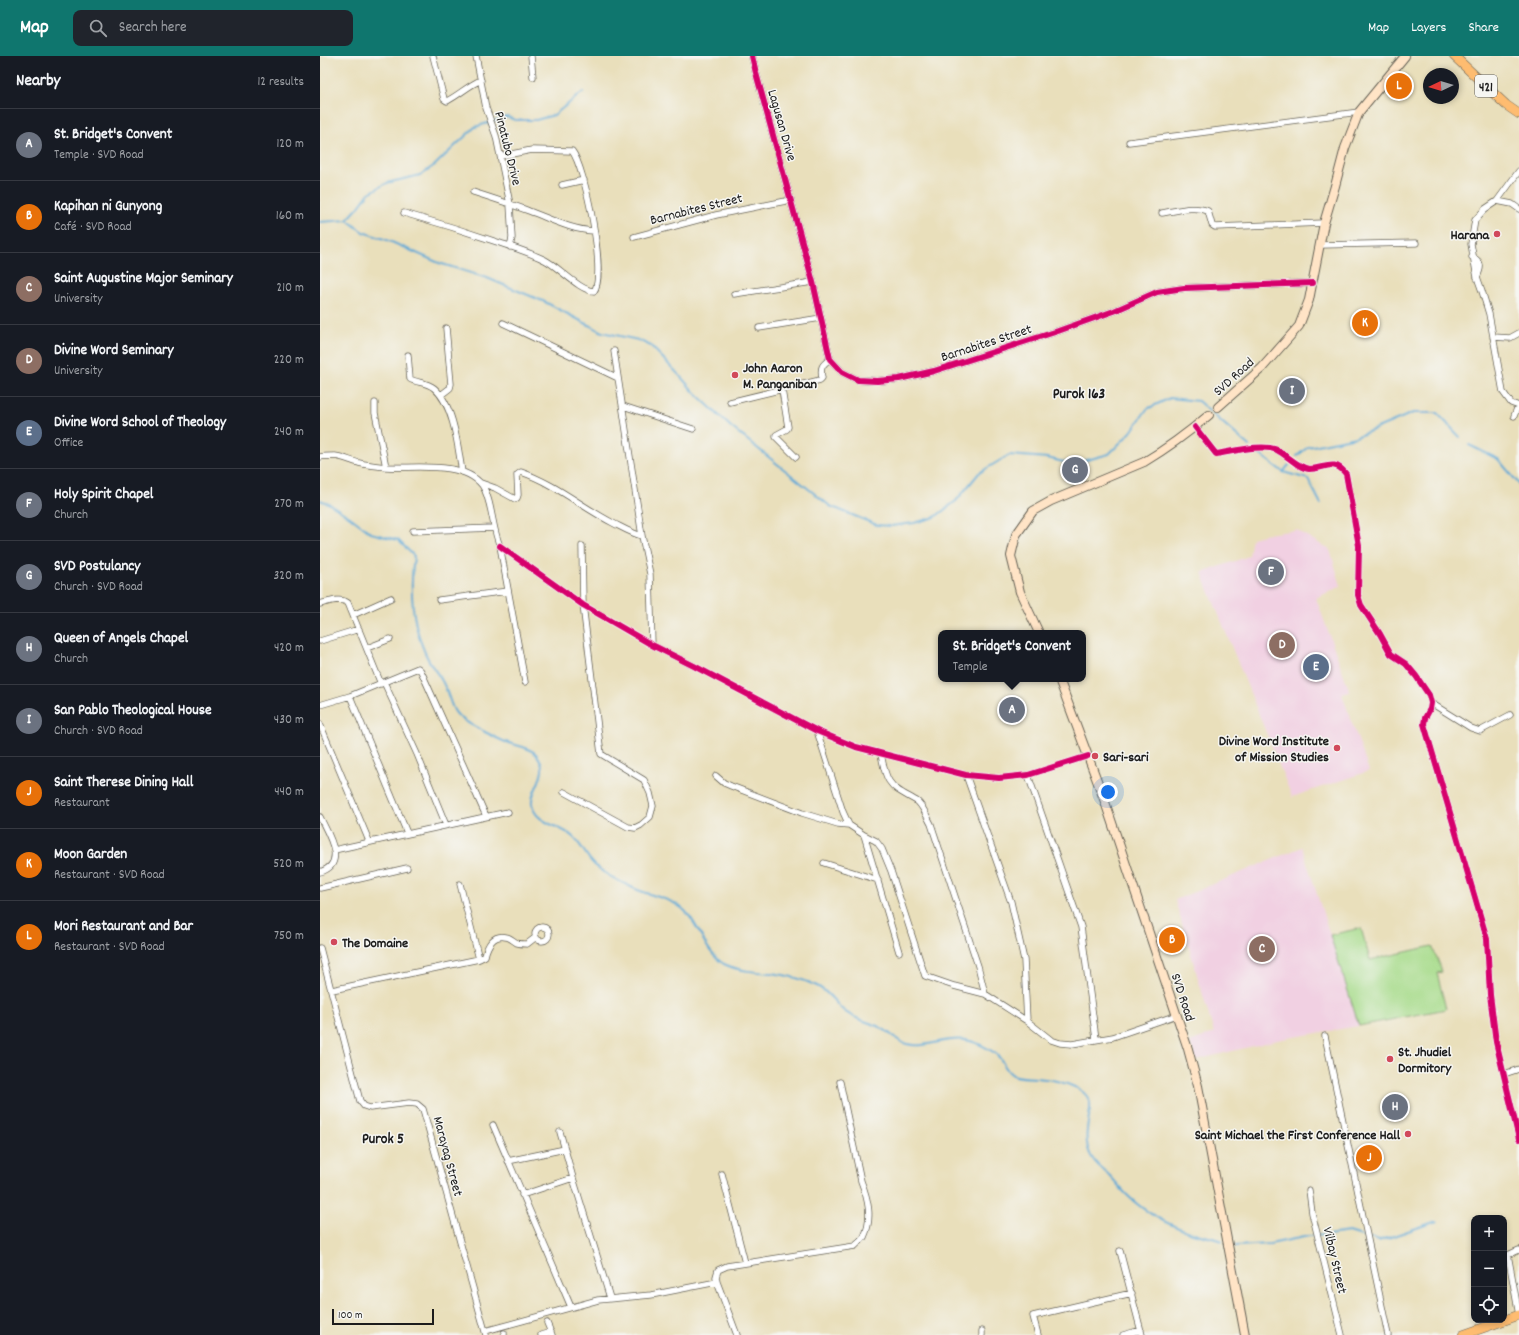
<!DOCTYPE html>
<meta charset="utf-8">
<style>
:root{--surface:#171b24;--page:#20242c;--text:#f1f3f6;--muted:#9ea1a6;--line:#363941;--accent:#0f766e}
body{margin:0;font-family:Dekko,sans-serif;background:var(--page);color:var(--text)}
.controls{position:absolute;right:12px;bottom:12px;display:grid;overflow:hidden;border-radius:8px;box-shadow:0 2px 6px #0003}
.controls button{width:36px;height:36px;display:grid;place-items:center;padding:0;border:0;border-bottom:1px solid var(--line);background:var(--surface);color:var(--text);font:20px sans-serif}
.compass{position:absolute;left:1103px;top:12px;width:36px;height:36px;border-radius:50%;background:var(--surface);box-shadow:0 2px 6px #0003;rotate:266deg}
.scale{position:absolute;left:12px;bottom:10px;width:102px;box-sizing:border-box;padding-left:4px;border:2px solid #1c1c1c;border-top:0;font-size:11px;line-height:14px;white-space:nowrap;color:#1c1c1c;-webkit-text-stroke:3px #f6f6f2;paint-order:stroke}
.you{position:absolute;left:788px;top:736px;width:14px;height:14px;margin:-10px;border:3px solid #fff;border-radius:50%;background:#1a73e8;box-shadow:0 0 0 6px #1a73e833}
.badge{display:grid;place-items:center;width:26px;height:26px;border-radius:50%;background:var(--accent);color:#fff;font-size:13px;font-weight:700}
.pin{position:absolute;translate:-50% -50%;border:2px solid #fff;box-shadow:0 1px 4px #0006}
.popup{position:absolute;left:618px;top:574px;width:148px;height:52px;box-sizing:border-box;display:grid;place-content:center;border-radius:8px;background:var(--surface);filter:drop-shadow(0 1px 3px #0005);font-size:13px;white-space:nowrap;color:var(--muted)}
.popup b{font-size:15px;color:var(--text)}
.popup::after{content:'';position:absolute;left:50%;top:100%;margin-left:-8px;border:8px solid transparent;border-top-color:var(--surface)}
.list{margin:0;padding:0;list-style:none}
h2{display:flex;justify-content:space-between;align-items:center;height:52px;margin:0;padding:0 16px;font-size:17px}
h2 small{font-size:13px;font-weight:400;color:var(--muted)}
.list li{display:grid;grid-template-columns:26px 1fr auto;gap:12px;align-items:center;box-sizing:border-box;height:72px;padding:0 16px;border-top:1px solid var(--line)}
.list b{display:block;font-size:15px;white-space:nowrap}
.list p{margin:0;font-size:13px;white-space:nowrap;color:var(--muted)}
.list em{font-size:13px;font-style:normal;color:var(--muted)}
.icon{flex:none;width:22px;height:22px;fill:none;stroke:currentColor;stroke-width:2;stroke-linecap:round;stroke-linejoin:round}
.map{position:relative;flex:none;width:1199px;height:1279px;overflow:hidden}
header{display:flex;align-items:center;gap:24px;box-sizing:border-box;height:56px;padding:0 20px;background:var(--accent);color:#fff}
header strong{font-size:19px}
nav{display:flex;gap:22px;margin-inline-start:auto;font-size:14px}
.search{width:280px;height:36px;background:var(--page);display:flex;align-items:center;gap:10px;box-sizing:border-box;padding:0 14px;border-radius:8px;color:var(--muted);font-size:15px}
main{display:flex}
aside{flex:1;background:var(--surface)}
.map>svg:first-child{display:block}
</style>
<header>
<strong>Map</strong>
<div class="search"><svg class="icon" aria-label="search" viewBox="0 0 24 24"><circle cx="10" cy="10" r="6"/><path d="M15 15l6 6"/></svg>Search here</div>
<nav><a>Map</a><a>Layers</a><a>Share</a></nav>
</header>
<main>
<aside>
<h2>Nearby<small>12 results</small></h2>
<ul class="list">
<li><span class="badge" style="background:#6b7280">A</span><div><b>St. Bridget's Convent</b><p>Temple · SVD Road</p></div><em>120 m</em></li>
<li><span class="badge" style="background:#e8710a">B</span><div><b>Kapihan ni Gunyong</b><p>Café · SVD Road</p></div><em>160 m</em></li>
<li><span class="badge" style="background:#8d6e63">C</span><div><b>Saint Augustine Major Seminary</b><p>University</p></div><em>210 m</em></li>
<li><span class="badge" style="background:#8d6e63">D</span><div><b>Divine Word Seminary</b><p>University</p></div><em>220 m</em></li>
<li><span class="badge" style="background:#5c6f8a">E</span><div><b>Divine Word School of Theology</b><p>Office</p></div><em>240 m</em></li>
<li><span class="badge" style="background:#6b7280">F</span><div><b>Holy Spirit Chapel</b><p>Church</p></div><em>270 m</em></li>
<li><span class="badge" style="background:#6b7280">G</span><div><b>SVD Postulancy</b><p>Church · SVD Road</p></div><em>320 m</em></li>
<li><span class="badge" style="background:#6b7280">H</span><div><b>Queen of Angels Chapel</b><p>Church</p></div><em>420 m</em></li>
<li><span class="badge" style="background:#6b7280">I</span><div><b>San Pablo Theological House</b><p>Church · SVD Road</p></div><em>430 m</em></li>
<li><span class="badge" style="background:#e8710a">J</span><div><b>Saint Therese Dining Hall</b><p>Restaurant</p></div><em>440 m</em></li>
<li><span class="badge" style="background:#e8710a">K</span><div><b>Moon Garden</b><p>Restaurant · SVD Road</p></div><em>520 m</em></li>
<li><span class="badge" style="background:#e8710a">L</span><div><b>Mori Restaurant and Bar</b><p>Restaurant · SVD Road</p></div><em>750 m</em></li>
</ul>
</aside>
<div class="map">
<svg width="1199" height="1279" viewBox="0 0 1199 1279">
<rect width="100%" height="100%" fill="#f6f6f2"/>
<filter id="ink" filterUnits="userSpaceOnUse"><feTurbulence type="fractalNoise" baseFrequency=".025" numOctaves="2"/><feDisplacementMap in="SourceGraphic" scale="8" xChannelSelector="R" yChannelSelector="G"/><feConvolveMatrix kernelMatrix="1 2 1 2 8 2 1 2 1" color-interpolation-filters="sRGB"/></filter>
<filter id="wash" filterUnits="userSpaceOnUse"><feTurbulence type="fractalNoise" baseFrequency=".012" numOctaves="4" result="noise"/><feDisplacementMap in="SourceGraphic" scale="16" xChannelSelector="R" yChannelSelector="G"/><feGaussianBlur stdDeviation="0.9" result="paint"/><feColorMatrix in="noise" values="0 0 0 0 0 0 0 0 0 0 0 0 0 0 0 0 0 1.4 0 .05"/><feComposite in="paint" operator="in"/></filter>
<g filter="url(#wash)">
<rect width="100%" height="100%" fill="#e9dfbb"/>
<path fill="#f1d0e2" d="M977,474L1010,494L1021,530L996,542L1030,636L1022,638L1049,715L972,741L882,517L929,500L932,482L947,478Z
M982,791L1039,970L962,983L876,1004L870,986L894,977L855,844Z"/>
<path fill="#a8dc8c" stroke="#627c54" d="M1041,872L1050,904L1112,890C1115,899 1120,907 1122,916L1117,917L1126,953L1039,970L1010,879Z"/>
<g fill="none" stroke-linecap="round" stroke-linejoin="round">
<path stroke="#5ea9d6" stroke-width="2" d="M27,164L38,152L49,137L67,127L100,119L115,109L155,71L187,61L195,64H216L234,59L263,36
M0,166L27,164L43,176L67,184L119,207L167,222L225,246L282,276L318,284L331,290L360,320L375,337L411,371L510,450L557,469L571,470L594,467L615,461L636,445L659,417L689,399L727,402L752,408L789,398L811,376L827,353L850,342L878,345L929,390
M1149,389L1178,403L1199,428
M938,397L963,416L988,423L1001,448
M977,400L988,391L1036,381L1093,357H1117L1140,381
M963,416L969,409
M0,444L8,447L30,461L51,477L78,484L94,500C89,536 92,572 109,605C114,614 121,621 125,631C133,650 130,657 150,668C161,674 172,680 183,685C192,689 208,690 216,698C236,721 199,738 217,759C227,770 243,771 253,781C260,787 265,798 271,805C281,817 297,824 311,831C328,840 351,841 365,855C381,871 384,896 404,908C418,915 436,916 451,917C467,919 483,923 497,930C509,936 514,946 523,954C534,964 549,965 561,972C570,976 577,986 587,988C606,993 627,980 646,984C656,986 671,993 678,1000C684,1006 685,1015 693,1019C700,1022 709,1021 716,1022C730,1023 745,1026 757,1032C778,1044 768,1056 767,1074C766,1082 767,1091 770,1098C774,1108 783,1113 790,1120C796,1126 800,1132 806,1138C823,1155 844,1167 867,1175C878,1179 890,1181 902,1185
M1050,1182L1059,1185L1117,1165
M916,1190L950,1188L989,1180L1008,1179L1029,1176L1045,1181"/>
</g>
</g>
<g filter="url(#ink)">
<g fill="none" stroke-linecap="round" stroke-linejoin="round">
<defs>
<path id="minor" d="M113,0L124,43L127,45C139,39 149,29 161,24
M156,0L166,52L176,80L190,148L192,182L190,191
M211,0L213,21
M809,86L1039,56
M1199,115L1177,145L1165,153L1155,164L1151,188L1157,221L1162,235L1169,258L1183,336L1191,347L1199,350
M242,129L264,124
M153,136C172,142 191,148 209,155C231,163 251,174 274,175
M1177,145L1192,148L1199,153
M84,157C116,166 148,176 180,187C195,192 211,197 225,204C239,211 260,235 274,235C287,219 265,111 252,95L212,94L181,100
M842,157C856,155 874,149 888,155L892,169L895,171L1004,167
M314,181L396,159L471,144
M1000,189L1096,187
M1152,201C1163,206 1161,212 1157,221
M414,238L493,226
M183,267L298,322
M439,272L501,262
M1173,281L1190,282L1199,277
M294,295L322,480L330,518L332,589
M88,299L90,323C97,327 107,326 114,332C134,349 138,391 142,416
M462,334L468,371L467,373L456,379V381L476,401
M121,339L130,332L131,328L126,272
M410,346L500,324L502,322C500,311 502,309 510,303
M55,347V357L66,411
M303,350L373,373
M1194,360L1198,350
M875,371L896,398C911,396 943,387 957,394C967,399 978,412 989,413C1005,413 1014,402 1026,418L1039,490L1038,539L1041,549L1060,578L1071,598L1086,608L1096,620L1109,639L1111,647L1110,653L1105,662L1104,668L1167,883L1170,939L1176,986L1199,1083
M0,401C5,400 10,400 15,400C23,401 31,405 39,407C47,409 57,410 66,411C93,413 142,404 162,429C172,443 172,473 180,490L205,626
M161,427L175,432L195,443L197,442L198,439L197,419L201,416C234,427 262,451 293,467C303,472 311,477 322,480
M93,475L174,472
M180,490L263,549L332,589L374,610L497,675L536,691L646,719L679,722L708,719L768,700
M119,544L188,535
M0,548C8,546 21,541 28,547L61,628
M33,559L71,542
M0,585L39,573
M47,592L70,583
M64,626L97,698L126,769
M30,640L87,777
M1111,647L1151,672L1160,675L1190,659
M0,649L30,640L98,612L101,615L166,760
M0,668L49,785
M497,675L523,756L529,769L544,779L556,785L562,793L571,815L605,920L634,930L665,938L707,965L731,984L740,987L752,988L793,981L857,959
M561,698C563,707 564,717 569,725C576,736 588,739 598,746C604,752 607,761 611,768L658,910L665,938
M646,719L691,846L704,904L707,965
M708,719L761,871L776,983
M396,720L404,727L411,730L482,757L518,768L529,769
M244,736L308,771L315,772L321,769L330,761L333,750L330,737L324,724L281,698L263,549L262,490
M0,761C8,778 28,808 0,816
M544,779L579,896
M14,794L188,756
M504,807L558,824
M0,832L87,812
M215 878a7 7 0 1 1 14 0a7 7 0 1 1-14 0Z
M0,892L40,1045L44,1050L50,1052L89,1047L97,1048L103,1053L166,1279
M159,903L165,900C167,890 173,878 186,881C190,881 193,885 197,887C200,888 204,888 207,888L216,881
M12,934L159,903L140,828
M1005,980L1068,1279
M1184,1018L1199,1013
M173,1069L251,1251
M240,1076L253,1122L290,1242
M188,1105L245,1093
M402,1118L425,1207
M989,1134L992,1157L1022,1279
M202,1139L253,1122
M800,1195L822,1279
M1199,1259L1188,1199L1199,1194
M227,1267L232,1279
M165,1275L278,1244L331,1239L397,1226
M662,1275V1279
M184,1277V1279
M221,1279L231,1276
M417,1279L397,1226L396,1221L398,1214L407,1210L535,1190C538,1187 542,1184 544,1181C553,1162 548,1143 541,1125L520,1026
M718,1279L713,1260L812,1237
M803,1279L821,1274"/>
<path id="tertiary" d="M432,0L436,17L493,226L510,303L522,316L538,324L557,325L579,323L614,315L738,275L794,255L837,236L864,232L993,227"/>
<path id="secondary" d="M898,351L942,312L979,270L989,244L1004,167L1015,130L1025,92L1039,56L1085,0
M719,577L700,536L691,500L696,479L713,455L731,445L824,406C846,393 869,376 889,359
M739,623L784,743L868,993L878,1030L925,1279"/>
<path id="primary" d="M1134,0L1186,49L1199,58
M1143,1279L1199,1259"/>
</defs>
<use href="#minor" stroke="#646054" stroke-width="7"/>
<use href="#tertiary" stroke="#646054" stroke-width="8"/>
<use href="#secondary" stroke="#646054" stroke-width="10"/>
<use href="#primary" stroke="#646054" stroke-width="10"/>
<use href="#minor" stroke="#fff" stroke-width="5.5"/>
<use href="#tertiary" stroke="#fff" stroke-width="7"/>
<use href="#secondary" stroke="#ffe4c6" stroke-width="8"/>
<use href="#primary" stroke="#febc70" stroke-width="9"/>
<defs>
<path id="cycleway" d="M432,0L436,17L493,226L510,303L522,316L538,324L557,325L579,323L614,315L738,275L794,255L837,236L864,232L993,227
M875,371L896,398C911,396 943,387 957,394C967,399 978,412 989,413C1005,413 1014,402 1026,418L1039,490L1038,539L1041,549L1060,578L1071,598L1086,608L1096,620L1109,639L1111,647L1110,653L1105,662L1104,668L1167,883L1170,939L1176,986L1199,1083
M180,490L263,549L332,589L374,610L497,675L536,691L646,719L679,722L708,719L768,700"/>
</defs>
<use href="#cycleway" stroke="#f6f6f2" stroke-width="8"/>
<use href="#cycleway" stroke="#d6006c" stroke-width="6"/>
</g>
</g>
<g fill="#d1495b" stroke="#f6f6f2" stroke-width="1.5">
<circle cx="1177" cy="178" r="4"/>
<circle cx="415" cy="319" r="4"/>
<circle cx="1017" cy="692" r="4"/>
<circle cx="775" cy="700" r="4"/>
<circle cx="14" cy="886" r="4"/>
<circle cx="1070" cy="1003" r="4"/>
<circle cx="1088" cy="1078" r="4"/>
</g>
<g text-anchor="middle" stroke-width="3" stroke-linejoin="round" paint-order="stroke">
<rect fill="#f6f6f2" stroke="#5d5d5c" stroke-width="1" x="1155" y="19" width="22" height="22" rx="3"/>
<g font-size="13" font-weight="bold" fill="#1c1c1c">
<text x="1166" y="35">421</text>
</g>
<g font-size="14" fill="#1c1c1c" stroke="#f6f6f2">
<text transform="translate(463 69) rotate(74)" y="5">Lagusan Drive</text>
<text transform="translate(189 92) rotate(76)" y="5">Pinatubo Drive</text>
<text transform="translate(376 152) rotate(-14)" y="5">Barnabites Street</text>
<text transform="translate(666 286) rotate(-18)" y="5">Barnabites Street</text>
<text transform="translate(913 320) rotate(-42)" y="5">SVD Road</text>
<text transform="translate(864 941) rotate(72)" y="5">SVD Road</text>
<text transform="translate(129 1100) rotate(75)" y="5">Marayag Street</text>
<text transform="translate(1016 1204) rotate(77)" y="5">Vilbay Street</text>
</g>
<g font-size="14" font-weight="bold" fill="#1c1c1c" stroke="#f6f6f2" text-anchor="start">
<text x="1169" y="183" text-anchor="end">Harana</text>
<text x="423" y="316">John Aaron<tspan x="423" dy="16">M. Panganiban</tspan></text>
<text x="1009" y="689" text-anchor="end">Divine Word Institute<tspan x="1009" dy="16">of Mission Studies</tspan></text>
<text x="783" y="705">Sari-sari</text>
<text x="22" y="891">The Domaine</text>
<text x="1078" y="1000">St. Jhudiel<tspan x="1078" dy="16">Dormitory</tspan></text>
<text x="1080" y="1083" text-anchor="end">Saint Michael the First Conference Hall</text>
</g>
<g font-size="15" font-weight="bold" fill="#1c1c1c" stroke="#f6f6f2">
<text x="759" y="342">Purok 163</text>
<text x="63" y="1087">Purok 5</text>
</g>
</g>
</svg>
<div class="controls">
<button>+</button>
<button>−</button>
<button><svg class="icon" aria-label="locate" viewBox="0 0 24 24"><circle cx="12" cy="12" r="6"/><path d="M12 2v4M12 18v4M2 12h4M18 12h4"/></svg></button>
</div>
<svg class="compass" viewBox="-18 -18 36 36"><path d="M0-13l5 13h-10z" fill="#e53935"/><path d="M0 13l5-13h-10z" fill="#9ea1a6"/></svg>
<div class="scale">100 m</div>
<div class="you"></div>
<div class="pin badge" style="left:692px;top:654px;background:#6b7280">A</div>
<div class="popup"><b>St. Bridget's Convent</b>Temple</div>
<div class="pin badge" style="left:852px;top:884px;background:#e8710a">B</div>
<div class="pin badge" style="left:942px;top:893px;background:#8d6e63">C</div>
<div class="pin badge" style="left:962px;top:589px;background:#8d6e63">D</div>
<div class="pin badge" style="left:996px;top:611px;background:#5c6f8a">E</div>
<div class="pin badge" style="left:951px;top:516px;background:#6b7280">F</div>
<div class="pin badge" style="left:755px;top:414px;background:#6b7280">G</div>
<div class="pin badge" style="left:1075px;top:1051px;background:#6b7280">H</div>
<div class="pin badge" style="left:972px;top:335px;background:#6b7280">I</div>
<div class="pin badge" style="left:1049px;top:1102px;background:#e8710a">J</div>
<div class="pin badge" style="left:1045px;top:267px;background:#e8710a">K</div>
<div class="pin badge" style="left:1079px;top:30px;background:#e8710a">L</div>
</div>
</main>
